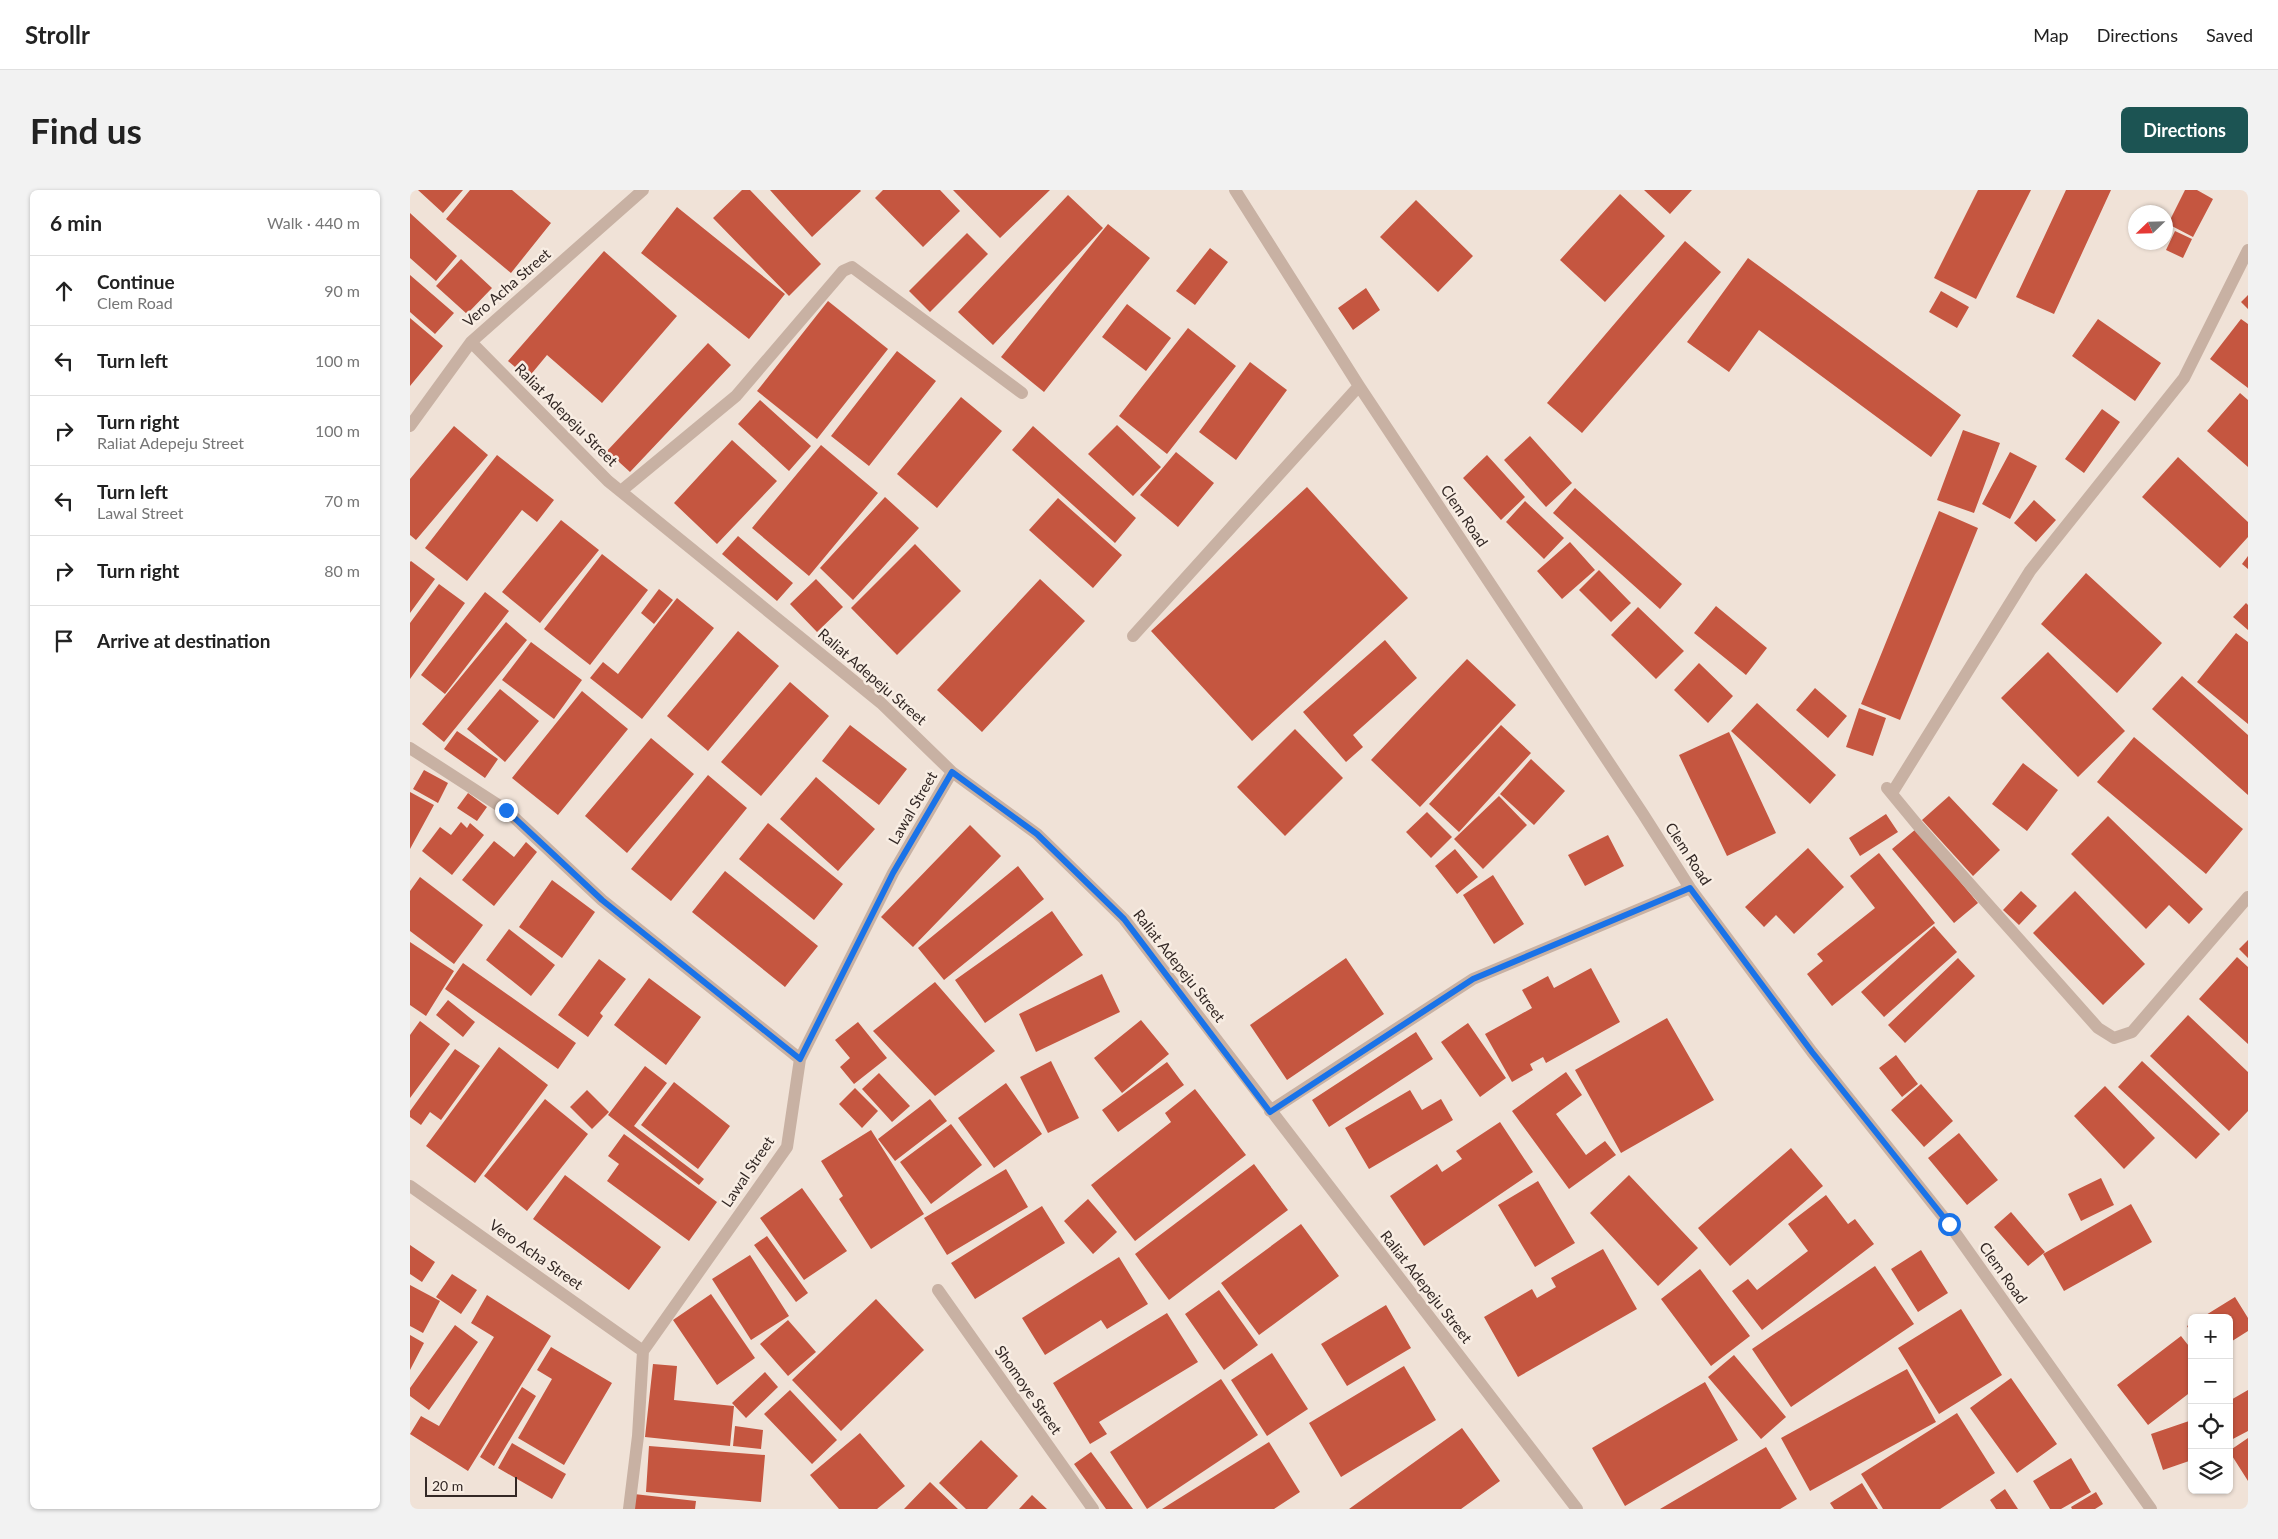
<!DOCTYPE html>
<meta charset="utf-8">
<style>
:root{--surface:#fff;--page:#f2f2f2;--text:#222;--muted:#767676;--line:#e0e0e0;--accent:#1c5453}
body{margin:0;font-family:Lato,sans-serif;background:var(--page);color:var(--text)}
.controls{position:absolute;right:15px;bottom:15px;display:grid;overflow:hidden;border-radius:8px;box-shadow:0 1px 4px #0004}
.controls button{width:45px;height:45px;display:grid;place-items:center;padding:0;border:0;border-bottom:1px solid var(--line);background:var(--surface);color:var(--text);font:25px sans-serif}
.compass{position:absolute;left:1718px;top:15px;width:45px;height:45px;border-radius:50%;background:var(--surface);box-shadow:0 1px 4px #0004;rotate:247deg}
.scale{position:absolute;left:15px;bottom:12px;width:92px;box-sizing:border-box;padding-left:5px;border:2px solid #332825;border-top:0;font-size:14px;line-height:18px;white-space:nowrap;color:#332825;-webkit-text-stroke:4px #f8ede3;paint-order:stroke}
.stop{position:absolute;width:15px;height:15px;margin:-11px;border:4px solid #1a73e8;border-radius:50%;background:#fff}
.stop.end{background:#1a73e8;border-color:#fff;box-shadow:0 1px 5px #0008}
.list{margin:0;padding:0;list-style:none}
h2{display:flex;justify-content:space-between;align-items:center;height:65px;margin:0;padding:0 20px;font-size:21px}
h2 small{font-size:16px;font-weight:400;color:var(--muted)}
.list li{display:grid;grid-template-columns:32px 1fr auto;gap:15px;align-items:center;box-sizing:border-box;height:70px;padding:0 20px;border-top:1px solid var(--line)}
.list b{display:block;font-size:19px;white-space:nowrap}
.list p{margin:0;font-size:16px;white-space:nowrap;color:var(--muted)}
.list em{font-size:16px;font-style:normal;color:var(--muted)}
.icon{flex:none;width:28px;height:28px;fill:none;stroke:currentColor;stroke-width:2;stroke-linecap:round;stroke-linejoin:round}
.map{position:relative;flex:none;width:1838px;height:1319px;overflow:hidden;border-radius:8px}
header{display:flex;align-items:center;gap:30px;box-sizing:border-box;height:70px;padding:0 25px;background:var(--surface);border-bottom:1px solid var(--line)}
header strong{font-size:24px}
nav{display:flex;gap:28px;margin-inline-start:auto;font-size:18px}
.intro{display:flex;align-items:center;justify-content:space-between;box-sizing:border-box;height:120px;padding:0 30px}
h1{margin:0;font-size:35px}
.button{padding:12px 22px;border-radius:8px;background:var(--accent);color:#fff;font-size:18px;font-weight:700}
main{display:flex;gap:30px;padding:0 30px}
aside{flex:1;background:var(--surface);border-radius:8px;box-shadow:0 1px 4px #0004}
.map>svg:first-child{display:block}
</style>
<header>
<strong>Strollr</strong>
<nav><a>Map</a><a>Directions</a><a>Saved</a></nav>
</header>
<div class="intro"><h1>Find us</h1><a class="button">Directions</a></div>
<main>
<aside>
<h2>6 min<small>Walk · 440 m</small></h2>
<ul class="list">
<li><svg class="icon" aria-label="ahead" viewBox="0 0 24 24"><path d="M12 20V5M6 11l6-6 6 6"/></svg><div><b>Continue</b><p>Clem Road</p></div><em>90 m</em></li>
<li><svg class="icon" aria-label="left" viewBox="0 0 24 24"><path d="M17 20v-9H6M10 6l-5 5 5 5"/></svg><div><b>Turn left</b></div><em>100 m</em></li>
<li><svg class="icon" aria-label="right" viewBox="0 0 24 24"><path d="M7 20v-9h11M14 6l5 5-5 5"/></svg><div><b>Turn right</b><p>Raliat Adepeju Street</p></div><em>100 m</em></li>
<li><svg class="icon" aria-label="left" viewBox="0 0 24 24"><path d="M17 20v-9H6M10 6l-5 5 5 5"/></svg><div><b>Turn left</b><p>Lawal Street</p></div><em>70 m</em></li>
<li><svg class="icon" aria-label="right" viewBox="0 0 24 24"><path d="M7 20v-9h11M14 6l5 5-5 5"/></svg><div><b>Turn right</b></div><em>80 m</em></li>
<li><svg class="icon" aria-label="arrive" viewBox="0 0 24 24"><path d="M6 21V4h12l-3 4 3 4H6"/></svg><div><b>Arrive at destination</b></div></li>
</ul>
</aside>
<div class="map">
<svg width="1838" height="1319" viewBox="0 0 1838 1319">
<rect width="100%" height="100%" fill="#f0e2d7"/>
<path fill="#c55640" d="M8,0H53L33,23Z
M60,0H102L141,33L101,83L36,29Z
M332,0H340L411,74L379,106L303,28Z
M360,0H450L451,1L402,47Z
M473,0H530L550,21L513,57L465,8Z
M543,0H640L590,48Z
M1234,0H1282L1260,24Z
M1568,0H1621L1566,109L1524,88Z
M1656,0H1701L1644,124L1606,107Z
M1775,0H1787L1803,9L1783,47L1758,34Z
M1210,4L1255,46L1195,112L1150,70Z
M658,5L693,38L583,155L548,122Z
M1006,10L1063,66L1028,102L970,47Z
M267,17L375,104L339,149L231,63Z
M0,23L47,66L26,91L0,68Z
M698,34L740,68L634,202L591,167Z
M1765,41L1782,49L1773,68L1756,60Z
M557,43L578,64L520,122L499,101Z
M1275,51L1311,82L1172,243L1137,213Z
M800,58L818,72L785,115L766,101Z
M194,61L267,126L192,213L137,165L118,188L98,171Z
M1338,68L1551,225L1521,267L1349,140L1319,182L1277,152Z
M51,69L82,98L57,124L26,96Z
M0,85L44,123L25,144L0,122Z
M956,98L970,120L943,140L928,118Z
M1531,101L1559,117L1547,138L1519,122Z
M1838,105V119L1831,112Z
M418,111L478,159L407,249L347,201Z
M717,114L761,148L736,181L692,147Z
M0,128L33,156L0,196Z
M1688,129L1751,173L1725,211L1662,166Z
M1831,129L1838,134V198L1800,169Z
M778,138L826,176L757,264L709,226Z
M298,153L321,175L220,282L197,261Z
M487,161L526,191L459,276L421,246Z
M840,172L877,200L826,270L789,242Z
M1830,203L1838,210V277L1797,241Z
M551,207L592,241L527,318L487,284Z
M350,210L401,256L379,281L328,234Z
M1692,219L1710,232L1674,283L1655,269Z
M707,235L751,277L723,306L678,264Z
M44,236L78,265L6,350L0,345V289Z
M623,236L726,328L705,353L602,260Z
M1553,240L1590,253L1564,323L1527,310Z
M1120,246L1162,293L1136,317L1094,270Z
M322,250L367,291L307,354L264,313Z
M411,255L468,303L399,386L342,338Z
M766,262L804,293L768,337L730,305Z
M1600,262L1627,276L1600,329L1572,314Z
M87,265L144,310L127,332L112,320L57,391L15,358Z
M1077,265L1115,307L1091,330L1053,288Z
M1768,267L1838,332V347L1810,378L1732,307Z
M897,297L998,408L842,551L741,441Z
M1165,298L1272,394L1250,419L1143,323Z
M475,307L509,338L443,410L410,378Z
M648,308L712,365L683,398L619,340Z
M1624,310L1646,330L1626,352L1604,333Z
M1115,311L1154,348L1134,369L1096,332Z
M1529,321L1568,338L1490,530L1451,514Z
M151,330L189,360L130,433L92,402Z
M328,346L383,393L367,411L312,364Z
M1160,352L1185,380L1152,409L1127,381Z
M505,354L551,401L487,465L441,418Z
M192,364L238,400L180,475L134,439Z
M1838,366V379L1832,374Z
M1,371L25,389L0,423V372Z
M1189,380L1221,413L1201,432L1169,400Z
M1676,383L1752,453L1707,503L1631,434Z
M406,389L433,417L407,442L380,414Z
M630,389L675,431L572,542L527,500Z
M29,394L55,413L0,489V433Z
M249,399L263,410L244,434L231,423Z
M75,402L99,421L35,504L11,485Z
M267,408L304,438L232,529L180,488L193,472L208,484Z
M1836,413L1838,415V440L1823,427Z
M1306,416L1357,458L1336,485L1284,443Z
M1228,417L1274,461L1246,489L1201,445Z
M96,432L117,450L34,552L12,534Z
M328,441L369,476L298,561L257,526Z
M1826,443L1838,452V534L1787,492Z
M975,450L1007,488L943,545L953,557L936,572L893,522Z
M121,452L172,490L144,529L92,490Z
M1638,462L1715,541L1668,587L1591,508Z
M1057,469L1106,515L1010,617L961,570Z
M1289,473L1323,506L1298,533L1264,500Z
M1772,486L1838,545V605L1742,519Z
M380,492L419,526L351,606L311,572Z
M1405,498L1437,526L1418,548L1386,520Z
M90,499L129,531L95,572L57,539Z
M172,501L218,539L148,625L102,588Z
M1347,513L1426,585L1400,614L1321,541Z
M1449,518L1476,528L1463,566L1436,557Z
M440,535L497,579L469,615L412,571Z
M1091,535L1121,563L1049,642L1019,614Z
M885,539L933,588L875,646L827,597Z
M47,541L88,569L75,588L34,559Z
M1319,542L1366,643L1317,666L1269,565Z
M1724,547L1833,639L1796,684L1687,592Z
M241,548L284,584L217,663L175,626Z
M1121,569L1155,601L1124,635L1090,604Z
M1613,573L1648,600L1617,641L1582,614Z
M14,580L38,593L28,613L3,599Z
M298,585L337,618L261,711L221,679Z
M406,587L465,639L428,681L370,629Z
M0,602L24,615L0,659Z
M58,603L77,617L67,631L47,618Z
M1089,606L1117,635L1073,679L1044,649Z
M1539,606L1590,660L1563,686L1512,630Z
M1017,622L1042,647L1021,668L996,642Z
M1476,624L1488,642L1450,666L1439,648Z
M1698,626L1793,719L1779,734L1759,715L1736,739L1661,664Z
M51,632L57,638L60,633L74,645L42,685L12,661L30,637L41,645Z
M358,633L433,694L404,730L329,669Z
M560,635L591,666L503,757L471,727Z
M1506,639L1568,713L1544,733L1482,659Z
M1198,645L1214,676L1175,696L1158,665Z
M84,651L104,667L116,652L127,662L84,716L52,690Z
M1398,658L1434,697L1384,744L1366,725L1354,737L1335,717Z
M1045,659L1068,687L1047,704L1025,676Z
M1469,663L1525,733L1422,816L1397,784L1413,771L1407,764L1465,718L1440,686Z
M608,676L634,709L534,790L508,758Z
M315,681L408,756L375,797L282,722Z
M1083,685L1114,734L1084,754L1053,705Z
M10,687L73,735L44,774L0,741V701Z
M142,690L185,722L152,768L109,737Z
M1611,701L1627,716L1609,735L1593,720Z
M1665,701L1735,774L1693,815L1623,743Z
M642,721L673,765L575,833L545,790Z
M1524,736L1547,762L1474,827L1451,802Z
M99,739L145,775L121,806L76,770Z
M1838,750V768L1829,759Z
M0,752L44,781L16,826L0,815Z
M1827,767L1838,777V854L1789,809Z
M936,768L974,824L877,890L840,835Z
M1548,768L1565,786L1495,853L1478,835Z
M189,769L216,789L190,823L193,826L178,847L148,825Z
M53,773L166,853L148,879L35,799Z
M1181,778L1210,832L1136,873L1133,867L1120,874L1123,880L1102,892L1075,844L1122,818L1112,800L1138,786L1144,798Z
M692,784L710,822L626,862L609,824Z
M239,788L291,827L256,875L204,835Z
M525,792L585,861L525,906L463,841Z
M38,810L65,832L53,847L26,825Z
M1778,825L1838,882V921L1819,941L1740,866Z
M1257,828L1304,910L1211,963L1165,880Z
M731,830L759,864L712,903L684,868Z
M10,831L40,854L0,908V845Z
M448,832L477,868L444,894L430,877L440,868L425,850Z
M1058,833L1096,888L1070,907L1031,852Z
M1006,842L1023,869L919,937L902,910Z
M89,857L138,895L65,993L16,956Z
M45,859L70,876L31,930L20,922L11,935L0,927V921Z
M1486,865L1508,894L1492,907L1469,878Z
M641,871L669,928L638,943L610,887Z
M1732,871L1810,944L1786,969L1708,897Z
M757,872L774,895L708,942L692,920Z
M235,876L257,893L224,936L294,989L289,995L198,925Z
M1156,882L1172,905L1146,924L1176,965L1195,951L1206,965L1159,999L1102,921Z
M469,883L500,916L482,932L452,899Z
M264,892L320,936L288,979L231,935Z
M596,893L632,944L584,978L548,928Z
M1511,894L1543,931L1514,957L1481,920Z
M1695,896L1745,948L1714,979L1664,926Z
M445,898L468,921L452,938L429,914Z
M785,899L836,965L725,1051L681,995L761,932L755,923Z
M177,900L199,922L182,939L160,917Z
M1000,900L1012,920L1031,909L1043,930L959,979L935,938Z
M135,909L178,944L117,1021L74,986Z
M520,909L537,931L485,971L468,949Z
M1090,932L1123,982L1014,1056L980,1006L1027,974L1032,982L1052,969L1046,961Z
M541,934L572,975L521,1014L490,972Z
M461,940L514,1024L461,1059L429,1009L433,1006L411,971Z
M1549,943L1588,990L1557,1015L1518,968Z
M214,944L307,1012L279,1051L197,991L209,974L198,966Z
M1381,958L1413,996L1320,1076L1288,1038Z
M844,974L878,1020L759,1110L725,1064Z
M596,979L618,1017L537,1065L514,1028Z
M155,985L251,1057L219,1100L123,1029Z
M1219,985L1288,1058L1248,1096L1180,1023Z
M1691,988L1704,1015L1671,1031L1658,1004Z
M1128,991L1165,1053L1125,1077L1088,1015Z
M392,998L437,1061L394,1090L350,1028Z
M1416,1005L1438,1034L1445,1029L1464,1054L1352,1140L1322,1101L1338,1089L1347,1100L1398,1061L1378,1034Z
M678,1009L707,1042L683,1064L654,1031Z
M1721,1014L1742,1052L1654,1101L1633,1064Z
M632,1016L655,1053L565,1109L541,1073Z
M1601,1022L1635,1062L1618,1076L1584,1037Z
M891,1034L929,1086L849,1145L811,1093Z
M357,1046L398,1103L386,1112L344,1055Z
M0,1055L25,1072L12,1092L0,1084Z
M1193,1059L1227,1119L1108,1187L1074,1127L1122,1099L1127,1108L1146,1097L1141,1088Z
M1511,1060L1538,1103L1508,1122L1481,1079Z
M340,1065L379,1126L341,1150L302,1089Z
M709,1067L738,1114L697,1139L691,1130L635,1165L612,1128Z
M1465,1076L1504,1134L1381,1217L1342,1159Z
M1290,1079L1340,1146L1301,1176L1251,1109Z
M42,1084L67,1100L51,1124L26,1107Z
M0,1095L30,1111L13,1143L0,1136Z
M809,1100L848,1155L814,1180L775,1124Z
M301,1104L345,1168L307,1195L263,1130Z
M77,1105L141,1146L58,1281L0,1244L11,1226L29,1236L84,1147L61,1133Z
M1825,1107L1838,1128V1141L1819,1153V1128H1791Z
M466,1109L514,1160L431,1241L382,1190Z
M976,1115L1001,1158L937,1196L911,1154Z
M1551,1119L1592,1185L1529,1224L1488,1158Z
M757,1123L788,1172L689,1232L697,1244L680,1254L643,1193Z
M378,1130L406,1162L378,1186L350,1154Z
M1782,1133V1145L1777,1136Z
M45,1135L68,1152L19,1220L0,1206V1198Z
M0,1145L14,1153L0,1180Z
M1771,1146L1782,1160V1201L1738,1235L1707,1195Z
M141,1157L202,1193L154,1275L108,1248L142,1189L127,1180Z
M862,1163L898,1219L857,1246L821,1190Z
M1324,1165L1376,1227L1351,1249L1298,1187Z
M243,1174L267,1176L264,1210L324,1216L320,1256L235,1247Z
M994,1176L1026,1230L931,1287L899,1233Z
M1497,1179L1526,1232L1400,1301L1371,1248Z
M355,1182L368,1197L336,1228L322,1213Z
M1601,1188L1647,1254L1607,1283L1560,1218Z
M811,1189L848,1245L737,1319L700,1262Z
M1295,1192L1328,1250L1215,1316L1182,1258Z
M112,1197L126,1206L84,1276L70,1267Z
M380,1200L427,1250L402,1274L354,1224Z
M1838,1200V1241L1819,1251V1211Z
M1547,1223L1585,1283L1530,1319H1473L1451,1284Z
M1782,1230V1270L1753,1280L1741,1244Z
M325,1236L353,1240L351,1259L323,1256Z
M1052,1238L1090,1291L1051,1319H939Z
M450,1243L495,1296L467,1319H429L400,1285Z
M1838,1248V1291L1819,1261Z
M571,1250L608,1286L577,1319H556L529,1293Z
M859,1252L890,1302L864,1319H752Z
M102,1253L156,1284L142,1309L88,1278Z
M239,1256L355,1265L351,1312L236,1302Z
M1356,1257L1387,1309L1370,1319H1250Z
M681,1262L723,1319H696L664,1274Z
M1661,1268L1681,1302L1651,1319H1640L1623,1291Z
M520,1292L548,1319H494Z
M1452,1293L1468,1319H1424L1420,1313Z
M1595,1299L1608,1319H1586L1580,1310Z
M1686,1302L1693,1314L1685,1319H1662L1661,1317Z
M224,1304L286,1311L285,1319H223Z
M622,1305L637,1319H609Z"/>
<g fill="none" stroke-linecap="round" stroke-linejoin="round">
<path stroke="#c8b1a3" stroke-width="12" d="M825,0L949,196L1233,624L1280,698L1402,862L1539,1034L1741,1319
M61,152L198,291L471,513L542,582L627,644L714,729L1167,1319
M0,236L61,152L233,0
M211,301L326,206L433,81L442,77L612,203
M723,446L949,196
M0,558L96,620L192,710L390,869
M1477,598L1482,603L1620,381L1774,188L1838,60
M1477,598L1510,638L1688,838L1704,848L1722,842L1838,707
M860,921L1063,789L1280,698
M0,996L233,1161
M528,1100L683,1319
M219,1319L228,1246L233,1161L377,957L390,869L483,683L542,582"/>
</g>
<g fill="none" stroke-linecap="round" stroke-linejoin="round">
<path stroke="#1a73e8" stroke-width="6" d="M96,620L192,710L390,869L483,683L542,582L627,644L714,729L860,922L1063,789L1280,698L1402,862L1539,1034"/>
</g>
<g text-anchor="middle" stroke-width="5" stroke-linejoin="round" paint-order="stroke">
<g font-size="15" fill="#332825" stroke="#f8ede3">
<text transform="translate(97 98) rotate(-41)" y="5">Vero Acha Street</text>
<text transform="translate(156 225) rotate(45)" y="5">Raliat Adepeju Street</text>
<text transform="translate(1054 326) rotate(56)" y="5">Clem Road</text>
<text transform="translate(462 487) rotate(41)" y="5">Raliat Adepeju Street</text>
<text transform="translate(503 618) rotate(-60)" y="5">Lawal Street</text>
<text transform="translate(1278 664) rotate(57)" y="5">Clem Road</text>
<text transform="translate(769 776) rotate(52)" y="5">Raliat Adepeju Street</text>
<text transform="translate(338 982) rotate(-56)" y="5">Lawal Street</text>
<text transform="translate(126 1065) rotate(35)" y="5">Vero Acha Street</text>
<text transform="translate(1593 1083) rotate(55)" y="5">Clem Road</text>
<text transform="translate(1016 1097) rotate(52)" y="5">Raliat Adepeju Street</text>
<text transform="translate(618 1200) rotate(55)" y="5">Shomoye Street</text>
</g>
</g>
</svg>
<div class="controls">
<button>+</button>
<button>−</button>
<button><svg class="icon" aria-label="locate" viewBox="0 0 24 24"><circle cx="12" cy="12" r="6"/><path d="M12 2v4M12 18v4M2 12h4M18 12h4"/></svg></button>
<button><svg class="icon" aria-label="layers" viewBox="0 0 24 24"><path d="M12 4l9 5-9 5-9-5zM3 14l9 5 9-5"/></svg></button>
</div>
<svg class="compass" viewBox="-18 -18 36 36"><path d="M0-13l5 13h-10z" fill="#e53935"/><path d="M0 13l5-13h-10z" fill="#767676"/></svg>
<div class="scale">20 m</div>
<div class="stop" style="left:1539px;top:1034px"></div>
<div class="stop end" style="left:96px;top:620px"></div>
</div>
</main>
